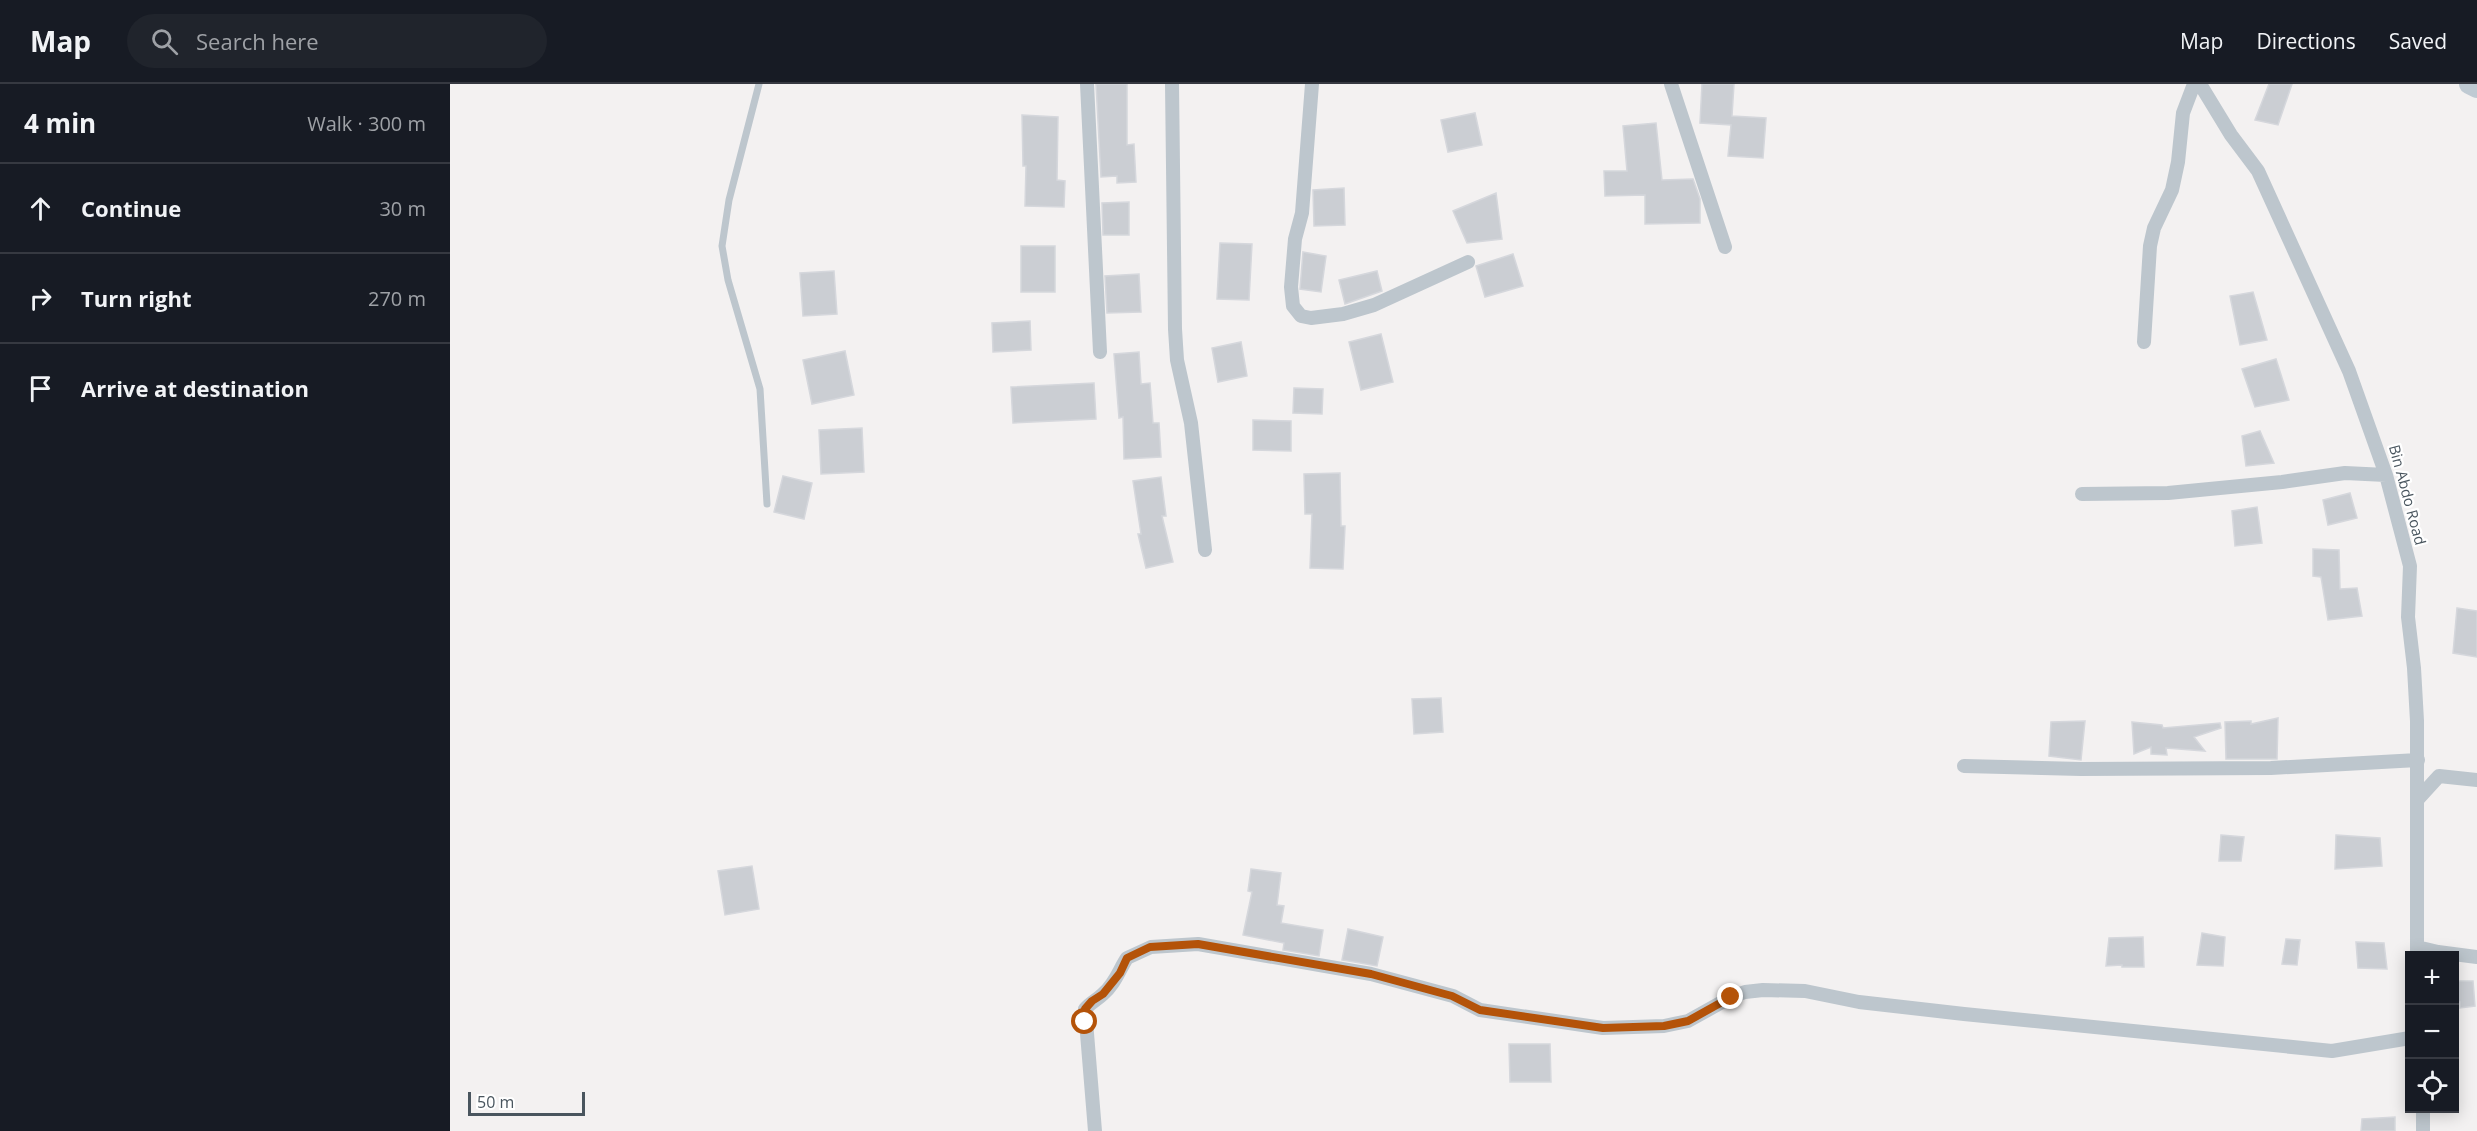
<!DOCTYPE html>
<meta charset="utf-8">
<style>
:root{--surface:#171b24;--page:#20242c;--text:#f1f3f6;--muted:#9ea1a6;--line:#363941}
body{margin:0;font-family:"Open Sans",sans-serif;background:var(--page);color:var(--text)}
.controls{position:absolute;right:18px;bottom:18px;display:grid;overflow:hidden;border-radius:0px;box-shadow:0 3px 15px #0003}
.controls button{width:54px;height:54px;display:grid;place-items:center;padding:0;border:0;border-bottom:2px solid var(--line);background:var(--surface);color:var(--text);font:30px sans-serif}
.scale{position:absolute;left:18px;bottom:15px;width:117px;box-sizing:border-box;padding-left:6px;border:3px solid #49555e;border-top:0;font-size:16px;line-height:21px;white-space:nowrap;color:#49555e;-webkit-text-stroke:4px #fff;paint-order:stroke}
.stop{position:absolute;width:18px;height:18px;margin:-14px;border:4px solid #b45309;border-radius:50%;background:#fff}
.stop.end{background:#b45309;border-color:#fff;box-shadow:0 2px 6px #0008}
.list{margin:0;padding:0;list-style:none}
h2{display:flex;justify-content:space-between;align-items:center;height:78px;margin:0;padding:0 24px;font-size:26px}
h2 small{font-size:20px;font-weight:400;color:var(--muted)}
.list li{display:grid;grid-template-columns:39px 1fr auto;gap:18px;align-items:center;box-sizing:border-box;height:90px;padding:0 24px;border-top:2px solid var(--line)}
.list b{display:block;font-size:22px;white-space:nowrap}
.list em{font-size:20px;font-style:normal;color:var(--muted)}
.icon{flex:none;width:33px;height:33px;fill:none;stroke:currentColor;stroke-width:2;stroke-linecap:round;stroke-linejoin:round}
.map{position:relative;flex:none;width:2027px;height:1047px;overflow:hidden}
header{display:flex;align-items:center;gap:36px;box-sizing:border-box;height:84px;padding:0 30px;background:var(--surface);border-bottom:2px solid var(--line)}
header strong{font-size:28px}
nav{display:flex;gap:33px;margin-inline-start:auto;font-size:21px}
.search{width:420px;height:54px;background:var(--page);display:flex;align-items:center;gap:15px;box-sizing:border-box;padding:0 21px;border-radius:33px;color:var(--muted);font-size:22px}
main{display:flex}
aside{flex:1;background:var(--surface)}
.map>svg:first-child{display:block}
</style>
<header>
<strong>Map</strong>
<div class="search"><svg class="icon" aria-label="search" viewBox="0 0 24 24"><circle cx="10" cy="10" r="6"/><path d="M15 15l6 6"/></svg>Search here</div>
<nav><a>Map</a><a>Directions</a><a>Saved</a></nav>
</header>
<main>
<aside>
<h2>4 min<small>Walk · 300 m</small></h2>
<ul class="list">
<li><svg class="icon" aria-label="ahead" viewBox="0 0 24 24"><path d="M12 20V5M6 11l6-6 6 6"/></svg><div><b>Continue</b></div><em>30 m</em></li>
<li><svg class="icon" aria-label="right" viewBox="0 0 24 24"><path d="M7 20v-9h11M14 6l5 5-5 5"/></svg><div><b>Turn right</b></div><em>270 m</em></li>
<li><svg class="icon" aria-label="arrive" viewBox="0 0 24 24"><path d="M6 21V4h12l-3 4 3 4H6"/></svg><div><b>Arrive at destination</b></div></li>
</ul>
</aside>
<div class="map">
<svg width="2027" height="1047" viewBox="0 0 2027 1047">
<rect width="100%" height="100%" fill="#f3f1f1"/>
<path fill="#cbced3" stroke="#d5d7dc" stroke-width="1.5" d="M646,0H677V61L684,60L686,98L667,99V92L651,93Z
M1252,0H1284L1282,32L1316,34L1313,74L1278,72L1281,41L1250,39Z
M1819,0H1842L1828,41L1805,36Z
M1025,29L1032,61L998,68L991,36Z
M572,31L608,33L607,96L615,97L614,123L575,122L576,82H573Z
M1206,39L1212,96L1243,95L1250,115V139L1195,140V111L1155,112L1154,87H1177L1173,42Z
M894,104L895,141L864,142L863,106Z
M1046,109L1052,155L1017,159L1003,127Z
M679,118V151H653L652,119Z
M770,159L802,160L799,216L767,215Z
M571,162H605V208H571Z
M853,168L876,172L871,208L850,205Z
M1063,170L1073,202L1035,213L1026,182Z
M384,187L387,230L353,232L350,189Z
M927,187L932,207L895,220L889,196Z
M689,190L691,228L657,229L655,192Z
M1803,208L1817,256L1790,261L1780,212Z
M580,237L581,266L543,268L542,239Z
M931,250L943,298L911,306L899,258Z
M791,258L797,292L768,298L762,264Z
M395,267L404,311L362,320L353,276Z
M689,268L691,300L700,299L703,339H709L711,373L674,375L673,333L669,334L664,270Z
M1826,275L1839,316L1805,323L1792,285Z
M644,299L646,335L563,339L561,303Z
M844,304L873,305L872,330L843,329Z
M803,336L841,337V367L803,366Z
M412,344L414,388L371,390L369,346Z
M1810,347L1824,379L1796,382L1792,352Z
M890,389L891,442H895L893,485L860,484L862,430H855L854,390Z
M333,392L362,399L354,435L324,428Z
M711,393L716,432H712L723,478L696,484L688,450H691L683,397Z
M1900,409L1907,434L1878,441L1873,416Z
M1807,423L1812,459L1785,462L1782,427Z
M1863,465L1889,466L1890,505L1907,504L1912,532L1878,536L1871,493L1863,492Z
M2007,524L2027,527V573L2003,569Z
M991,614L993,648L964,650L962,615Z
M1828,634L1827,675H1776L1775,638L1801,637V640Z
M1635,637L1631,676L1599,672L1601,638Z
M1682,638L1712,641L1713,644L1770,639L1771,644L1744,653L1755,667L1716,664L1717,671L1701,670V663L1684,670Z
M1771,751L1794,753L1791,777H1769Z
M1886,751L1930,754L1932,782L1885,785Z
M302,782L309,825L275,831L268,787Z
M801,785L831,789L827,821L834,822L831,839L873,846L869,872L833,866L834,859L793,851L802,808L798,807Z
M898,845L933,853L927,882L892,876Z
M1752,849L1775,853L1773,882L1747,881Z
M1693,853L1694,883H1672V881L1656,882L1659,854Z
M1836,855L1850,856L1847,881L1832,880Z
M1906,858L1934,859L1937,885L1908,884Z
M2004,897H2023L2025,922L2010,924V918L2004,917Z
M1059,960H1100L1101,998H1060Z
M1945,1033V1047H1911L1912,1035Z"/>
<g fill="none" stroke-linecap="round" stroke-linejoin="round">
<path stroke="#bdc6cd" stroke-width="7" d="M309,0L279,116L272,162L278,196L310,305L317,420"/>
<path stroke="#bdc6cd" stroke-width="14" d="M637,0L650,268
M722,0L725,245L727,276L741,339L755,466
M862,0L852,129L845,155L841,203L843,222L851,232L861,234L893,230L924,221L1018,178
M1221,0L1275,163
M1750,0L1781,51L1808,87L1899,287L1936,391L1960,482L1958,533L1964,584L1967,637V872
M1694,258L1700,162L1704,144L1722,106L1728,78L1733,29L1744,0
M1632,410L1718,409L1832,398L1895,389L1936,391
M1514,682L1631,685L1821,684L1968,676
M1968,715L1989,692L2027,696
M1967,863L1988,868L2027,873
M645,1047L635,925C641,918 647,916 653,910C665,900 669,886 677,874L701,863L748,860L921,890L1003,912L1030,926L1153,944L1214,942L1238,937L1281,913L1295,908L1313,906L1355,907L1409,918L1514,930L1882,967L1960,954
M1973,1047V1024"/>
<path stroke="#bfcad3" stroke-width="20" d="M2019,0L2027,4"/>
</g>
<g fill="none" stroke-linecap="round" stroke-linejoin="round">
<path stroke="#b45309" stroke-width="8" d="M635,938V925L642,917L653,910L670,889L677,874L700,863L748,860L921,890L1002,912L1030,926L1153,944L1214,942L1238,937L1281,913"/>
</g>
<g text-anchor="middle" stroke-width="4.5" stroke-linejoin="round" paint-order="stroke">
<g font-size="15" fill="#49555e" stroke="#fff">
<text transform="translate(1957 411) rotate(75)" y="5">Bin Abdo Road</text>
</g>
</g>
</svg>
<div class="controls">
<button>+</button>
<button>−</button>
<button><svg class="icon" aria-label="locate" viewBox="0 0 24 24"><circle cx="12" cy="12" r="6"/><path d="M12 2v4M12 18v4M2 12h4M18 12h4"/></svg></button>
</div>
<div class="scale">50 m</div>
<div class="stop" style="left:635px;top:938px"></div>
<div class="stop end" style="left:1281px;top:913px"></div>
</div>
</main>
